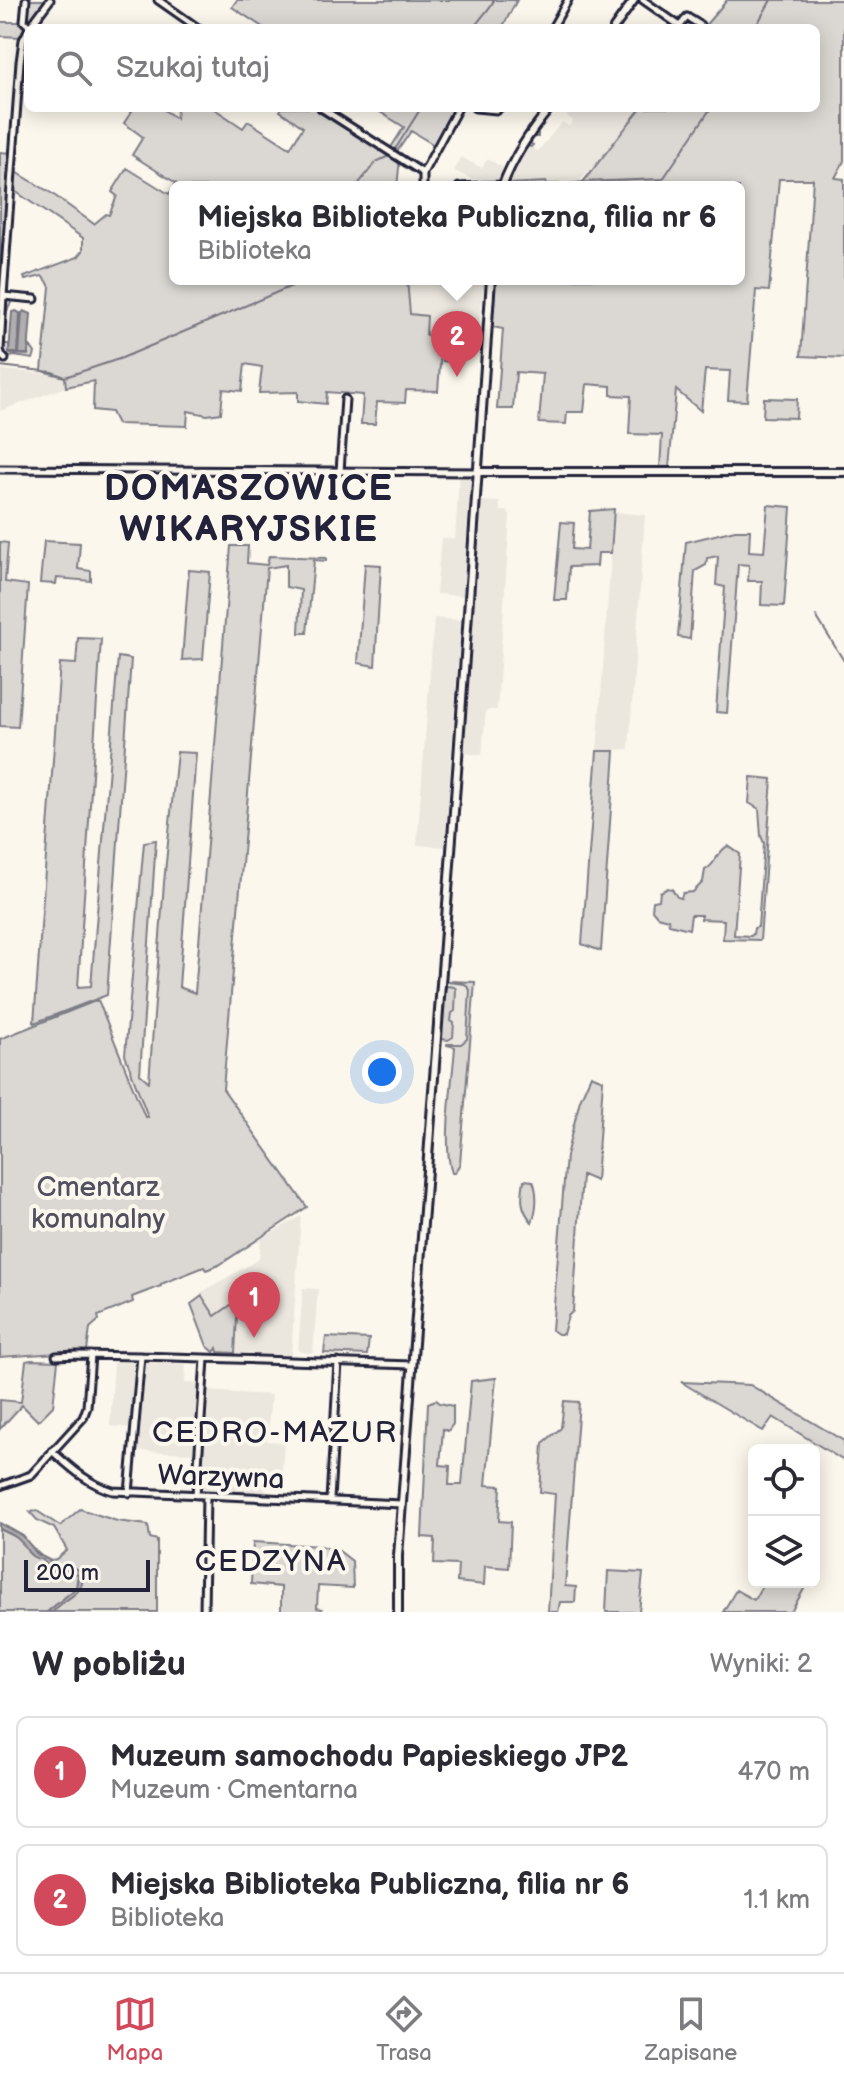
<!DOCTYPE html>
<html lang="pl">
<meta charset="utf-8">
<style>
:root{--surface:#fff;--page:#f2f2f3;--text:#2b2b33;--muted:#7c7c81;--line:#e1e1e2;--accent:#d1495b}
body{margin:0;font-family:"Balsamiq Sans",sans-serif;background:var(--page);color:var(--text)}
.controls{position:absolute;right:24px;bottom:24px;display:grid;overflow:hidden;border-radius:12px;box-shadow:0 4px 20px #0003}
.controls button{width:72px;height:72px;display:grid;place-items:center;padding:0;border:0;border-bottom:2px solid var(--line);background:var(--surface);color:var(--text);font:40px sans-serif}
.scale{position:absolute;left:24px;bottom:20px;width:126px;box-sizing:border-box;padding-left:8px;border:4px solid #22223b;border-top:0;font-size:22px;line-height:28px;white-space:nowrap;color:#22223b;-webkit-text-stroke:6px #fbf7ec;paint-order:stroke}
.you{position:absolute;left:382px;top:1072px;width:28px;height:28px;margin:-20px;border:6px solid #fff;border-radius:50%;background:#1a73e8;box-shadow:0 0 0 12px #1a73e833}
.badge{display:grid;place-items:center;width:52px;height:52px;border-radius:50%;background:var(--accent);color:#fff;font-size:26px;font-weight:700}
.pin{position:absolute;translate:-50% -66px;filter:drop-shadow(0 2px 4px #0008)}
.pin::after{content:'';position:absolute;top:42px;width:28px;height:24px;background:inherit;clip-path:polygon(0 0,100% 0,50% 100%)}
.popup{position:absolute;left:169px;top:181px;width:576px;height:104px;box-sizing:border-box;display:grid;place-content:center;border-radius:12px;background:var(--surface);filter:drop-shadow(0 2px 6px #0005);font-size:26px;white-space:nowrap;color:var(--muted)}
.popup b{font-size:30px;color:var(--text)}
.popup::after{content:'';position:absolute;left:50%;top:100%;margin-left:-16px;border:16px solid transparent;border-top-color:var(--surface)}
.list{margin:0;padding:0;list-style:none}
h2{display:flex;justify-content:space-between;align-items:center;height:104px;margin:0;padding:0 32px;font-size:34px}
h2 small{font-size:26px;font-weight:400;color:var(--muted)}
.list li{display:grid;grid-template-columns:52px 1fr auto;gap:24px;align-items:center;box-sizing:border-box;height:112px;margin:0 16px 16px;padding:0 16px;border:2px solid var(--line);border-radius:12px}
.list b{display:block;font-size:30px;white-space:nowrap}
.list p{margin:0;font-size:26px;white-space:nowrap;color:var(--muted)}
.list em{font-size:26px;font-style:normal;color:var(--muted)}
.icon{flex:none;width:44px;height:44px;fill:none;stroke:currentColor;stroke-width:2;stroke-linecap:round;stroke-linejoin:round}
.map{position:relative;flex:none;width:844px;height:1612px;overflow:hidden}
.search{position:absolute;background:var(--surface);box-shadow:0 4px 20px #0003;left:24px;right:24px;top:24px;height:88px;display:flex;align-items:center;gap:20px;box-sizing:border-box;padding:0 28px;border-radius:12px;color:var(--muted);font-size:30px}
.sheet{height:360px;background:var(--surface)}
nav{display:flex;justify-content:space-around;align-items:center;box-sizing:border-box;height:112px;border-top:2px solid var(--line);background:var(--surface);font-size:22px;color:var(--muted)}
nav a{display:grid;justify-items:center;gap:4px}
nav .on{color:var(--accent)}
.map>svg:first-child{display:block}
</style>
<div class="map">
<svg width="844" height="1612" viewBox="0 0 844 1612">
<rect width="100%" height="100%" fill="#fbf7ec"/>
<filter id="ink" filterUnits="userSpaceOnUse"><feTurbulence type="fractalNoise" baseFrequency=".0125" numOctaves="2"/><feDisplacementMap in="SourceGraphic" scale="16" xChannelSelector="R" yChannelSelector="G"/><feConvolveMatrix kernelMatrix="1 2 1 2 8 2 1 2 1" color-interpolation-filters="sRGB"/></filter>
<g filter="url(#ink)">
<path fill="#ebe7df" d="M574,108H641L596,164L577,183L559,185L546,184L545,182L508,185L517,163L528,145L538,151L562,122L569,126L573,121L567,116Z
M461,157L482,168L487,159L503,167L497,183L486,184L481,179H472L454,171Z
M407,279H486L482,298L479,326L444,323L442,337L425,336L410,314Z
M1,370L52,374L66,379V387L0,411Z
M459,476L471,478L463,596L436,594L441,538L455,539Z
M480,501L500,502V511H508V514L510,515L497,710H486L482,755L462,753Z
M614,512L645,515L629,749L597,751Z
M434,618L461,620L445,847L417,845Z
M448,981L475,982L469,1047L447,1045L448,1036L444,1035Z
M301,1216L291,1355L236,1353L239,1303L216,1318L200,1293L259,1259L261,1239Z
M303,1288L318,1289L313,1353L301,1352L298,1350Z
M114,1362L135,1363L138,1366L133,1428L110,1426Z
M147,1363L186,1364L185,1383L203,1384L197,1453L135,1451L142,1366Z
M206,1391L271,1395L267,1441L284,1442L282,1473H266L265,1495L199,1493Z"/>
<path fill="#dbd8d3" stroke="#7e7d87" stroke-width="2" d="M28,0H48L28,23L26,22Z
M237,0H517L502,28H264L232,7Z
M727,0H844V161L835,178L844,179V358L801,356L813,179H779L769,291L756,290L747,401L728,400L730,371L705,370L701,411L676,390L669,468H660L662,435L629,434L631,396L611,395V386L587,384L584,412H567L566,424L539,423L543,374L516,372L513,409H497L503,329L492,327L495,279H739V187H505L518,157L534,133L538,134V137H535L530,143L533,145L531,147L527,146L517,163L509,184L546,182V184H570L583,182L641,108H816V28H703Z
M0,22H22L27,27L22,37L0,36Z
M134,108H161L176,118L177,108H213L243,128L248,121L290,148L303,127L280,111L282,108H321L400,158L397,187H175V279H407L410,314L427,316L426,335L442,337L438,391L406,390L405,403L377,402L375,424H361L363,395L327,392L326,404L298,401V392L259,393L262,367L245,364L242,391L223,389L221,413L207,415L188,411L187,426L117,424L111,412L93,410L94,381L66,387L65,377L42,371L50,287L47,281L42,276L25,280L24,277L78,257L83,251V238L12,189L13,170L51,193L94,224L106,214L109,215L117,196L112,192L127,168L169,194L176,183L132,155L143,137L124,123Z
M377,108H457L436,146L411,131L396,153L390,149L404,127L380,112Z
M0,152L10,153L0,327Z
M9,298L13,299L7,311L5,344H9L10,354L28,355L30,346L31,347L35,353L33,359L14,356L6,358V353L2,345L4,304Z
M445,330L464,331L462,363L443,361Z
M764,398L797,399L796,418L763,417Z
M768,505L791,507L784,606L761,605L762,581H748L749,565L738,564L727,713L716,712L725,587L716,585L718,556L707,558L706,565L695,571L690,639L678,637L686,542L735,530H750L749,551L764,552Z
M614,509L611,553H598L597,566L569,567L567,600H554L561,522L574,523L572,549L587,550L590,511Z
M44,541L80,543L78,569L91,571V581L57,578L56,584L40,583Z
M0,542L8,543L5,582L28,585L18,727L0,726Z
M231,546H248L247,563L267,565L269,556L326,558V561L314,560L307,633H299L301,590L286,587V565L267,568L223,1089L307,1207L219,1265L206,1270L204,1267L161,1284V1286L132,1297L133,1302L98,1316L99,1320L90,1328L87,1351L0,1357V1039L98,1000L145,1117H148L125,1055L144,842L156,840L140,1074L149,1082L164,883L177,752L196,753L179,987L195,993Z
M365,564L381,565L375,666L358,663Z
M189,570L210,572L203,659L182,660Z
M78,638L101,639L78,987L91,986L118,657L131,659L107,995L34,1023L60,663L76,664Z
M597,751H615L601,951L582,944Z
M751,777L772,779L760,940L723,939L724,920L701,919V915H691L689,929L669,924L668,919L657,916L652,910L653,901L659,900L660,892L668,888L672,889L677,897L681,898L683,893L693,892L703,882L705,870C716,865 717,851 728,846L740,854L734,935L751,936L753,934L754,928L758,927L764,843L761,836L759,809L749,803Z
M448,981L475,982L460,1163L455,1173H452C442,1147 453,1077 455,1047L447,1045V1044H461L467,1039L470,990L465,984L448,982Z
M447,986L454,987L456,989L455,1011L452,1013L451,1021L454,1023L453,1037L448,1040L442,1039L440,1037L444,989Z
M591,1075L603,1080L596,1181L582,1175L573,1311L568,1316L563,1334H558L552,1330L566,1156L580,1100Z
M524,1180L533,1181C538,1193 537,1210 532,1222C520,1208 521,1198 524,1180Z
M202,1296L215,1316L238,1300L235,1353L218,1352L217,1348L214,1352L207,1346L191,1304Z
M326,1337L369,1339L367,1355L324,1353Z
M31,1360L58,1361L53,1406L38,1421L22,1405L0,1429V1400L21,1402L26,1361Z
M496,1378L486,1485L501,1486L499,1521L511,1522L509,1568L485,1566L484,1585L457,1582L458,1565L434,1564L435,1538L422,1537L428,1403L436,1400L440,1403L453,1406V1424L448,1431L443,1429L440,1465L450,1466L449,1485H462L471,1381Z
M681,1382L750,1385L844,1441V1461L773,1417L763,1431Z
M564,1401L579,1402L565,1586L576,1587L575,1602H560L558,1612H548L555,1494L540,1492L543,1443L561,1428Z
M80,1509L117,1521L148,1525L150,1538L157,1540V1612H0V1529L28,1543L47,1562L56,1559L67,1550L54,1528L37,1520L30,1512L37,1511L60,1526Z
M253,1542L321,1546L339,1551L352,1561L353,1588L318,1586L317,1608L322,1609L321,1612H281V1587L251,1584Z
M608,1571L643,1573L639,1612H606Z
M764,1582H808L791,1612H723L736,1590L754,1600Z"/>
<path fill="#b1aeb0" stroke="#787681" stroke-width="2" d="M16,311L20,313L18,353H9L12,312Z
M24,311L31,314L28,354H19L22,313Z
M0,1523L23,1536L37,1554L49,1560L51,1568L54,1571L74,1568L82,1571C87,1596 65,1596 53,1612H47L76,1588L78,1574L73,1573L54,1575L47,1569L43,1560C25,1557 29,1548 18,1539C13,1534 6,1532 0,1529Z"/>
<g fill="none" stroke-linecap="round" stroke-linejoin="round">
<path stroke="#787681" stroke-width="2" d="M474,28C480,17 489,11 494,0
M755,28L771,0
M394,151L421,108
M356,187L376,162L389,156
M578,187L583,182L663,179L711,108
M0,366L52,372L65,377L122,358L294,285L323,279
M816,616L844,661"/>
<defs>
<path id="minor" d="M26,0L24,21L30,27
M158,0L198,28
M643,0L680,26L687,17L700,25
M29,28L50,0
M552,28L568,0
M321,108L423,173
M475,108L497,110L499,108
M423,187V173L458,108
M459,187L503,185
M3,296L20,62L23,40L28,30
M5,359L2,356L0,350L3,296L35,299
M0,469L478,472
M340,471L345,399
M56,1356L78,1355L141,1356L412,1365
M52,1451C70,1467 89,1485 113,1491L402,1504
M0,1486L31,1475L83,1418L87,1407L91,1355
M129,1493L141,1356
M196,1495L205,1359
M330,1500L338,1362
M204,1612L206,1496"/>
<path id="tertiary" d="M614,28L634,0
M502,187C513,157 529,133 550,108
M478,472H844
M398,1612V1556L458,758L491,279"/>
</defs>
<use href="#minor" stroke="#22223b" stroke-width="11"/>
<use href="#tertiary" stroke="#22223b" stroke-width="12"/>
<use href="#minor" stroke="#fbf7ec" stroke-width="5"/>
<use href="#tertiary" stroke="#fbf7ec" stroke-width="6"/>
</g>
</g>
<g text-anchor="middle" stroke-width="8" stroke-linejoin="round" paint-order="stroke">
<g font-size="28" fill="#505061" stroke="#fbf7ec">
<text x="98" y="1196">Cmentarz<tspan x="98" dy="32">komunalny</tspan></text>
</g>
<g font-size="28" fill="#22223b" stroke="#fbf7ec">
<text transform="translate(221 1476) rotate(2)" y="10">Warzywna</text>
</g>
<g font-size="30" letter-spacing="2" fill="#22223b" stroke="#fbf7ec">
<text x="275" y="1442">CEDRO-MAZUR</text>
<text x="271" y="1571">CEDZYNA</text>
</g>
<g font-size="36" font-weight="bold" letter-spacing="2" fill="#22223b" stroke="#fbf7ec">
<text x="249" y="500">DOMASZOWICE<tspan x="249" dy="41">WIKARYJSKIE</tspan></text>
</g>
</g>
</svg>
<div class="controls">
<button><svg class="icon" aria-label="locate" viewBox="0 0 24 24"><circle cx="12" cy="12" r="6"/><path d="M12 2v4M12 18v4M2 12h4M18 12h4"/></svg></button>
<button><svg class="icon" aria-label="layers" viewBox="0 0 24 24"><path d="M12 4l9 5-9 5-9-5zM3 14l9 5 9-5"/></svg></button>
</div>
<div class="scale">200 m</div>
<div class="you"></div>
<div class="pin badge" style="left:254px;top:1338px">1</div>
<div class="pin badge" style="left:457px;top:377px">2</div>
<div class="popup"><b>Miejska Biblioteka Publiczna, filia nr 6</b>Biblioteka</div>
<div class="search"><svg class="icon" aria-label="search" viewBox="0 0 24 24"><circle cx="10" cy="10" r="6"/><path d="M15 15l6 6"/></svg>Szukaj tutaj</div>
</div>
<section class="sheet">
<h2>W pobliżu<small>Wyniki: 2</small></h2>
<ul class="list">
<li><span class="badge">1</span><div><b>Muzeum samochodu Papieskiego JP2</b><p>Muzeum · Cmentarna</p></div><em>470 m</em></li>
<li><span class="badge">2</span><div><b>Miejska Biblioteka Publiczna, filia nr 6</b><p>Biblioteka</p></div><em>1.1 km</em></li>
</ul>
</section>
<nav>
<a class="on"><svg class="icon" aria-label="map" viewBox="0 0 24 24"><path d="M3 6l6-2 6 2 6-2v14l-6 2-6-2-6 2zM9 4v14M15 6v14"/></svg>Mapa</a>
<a><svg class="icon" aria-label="directions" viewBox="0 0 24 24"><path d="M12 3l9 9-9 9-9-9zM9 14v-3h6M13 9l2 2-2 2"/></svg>Trasa</a>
<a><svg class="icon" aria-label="saved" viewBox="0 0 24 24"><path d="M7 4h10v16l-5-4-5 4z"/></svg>Zapisane</a>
</nav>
